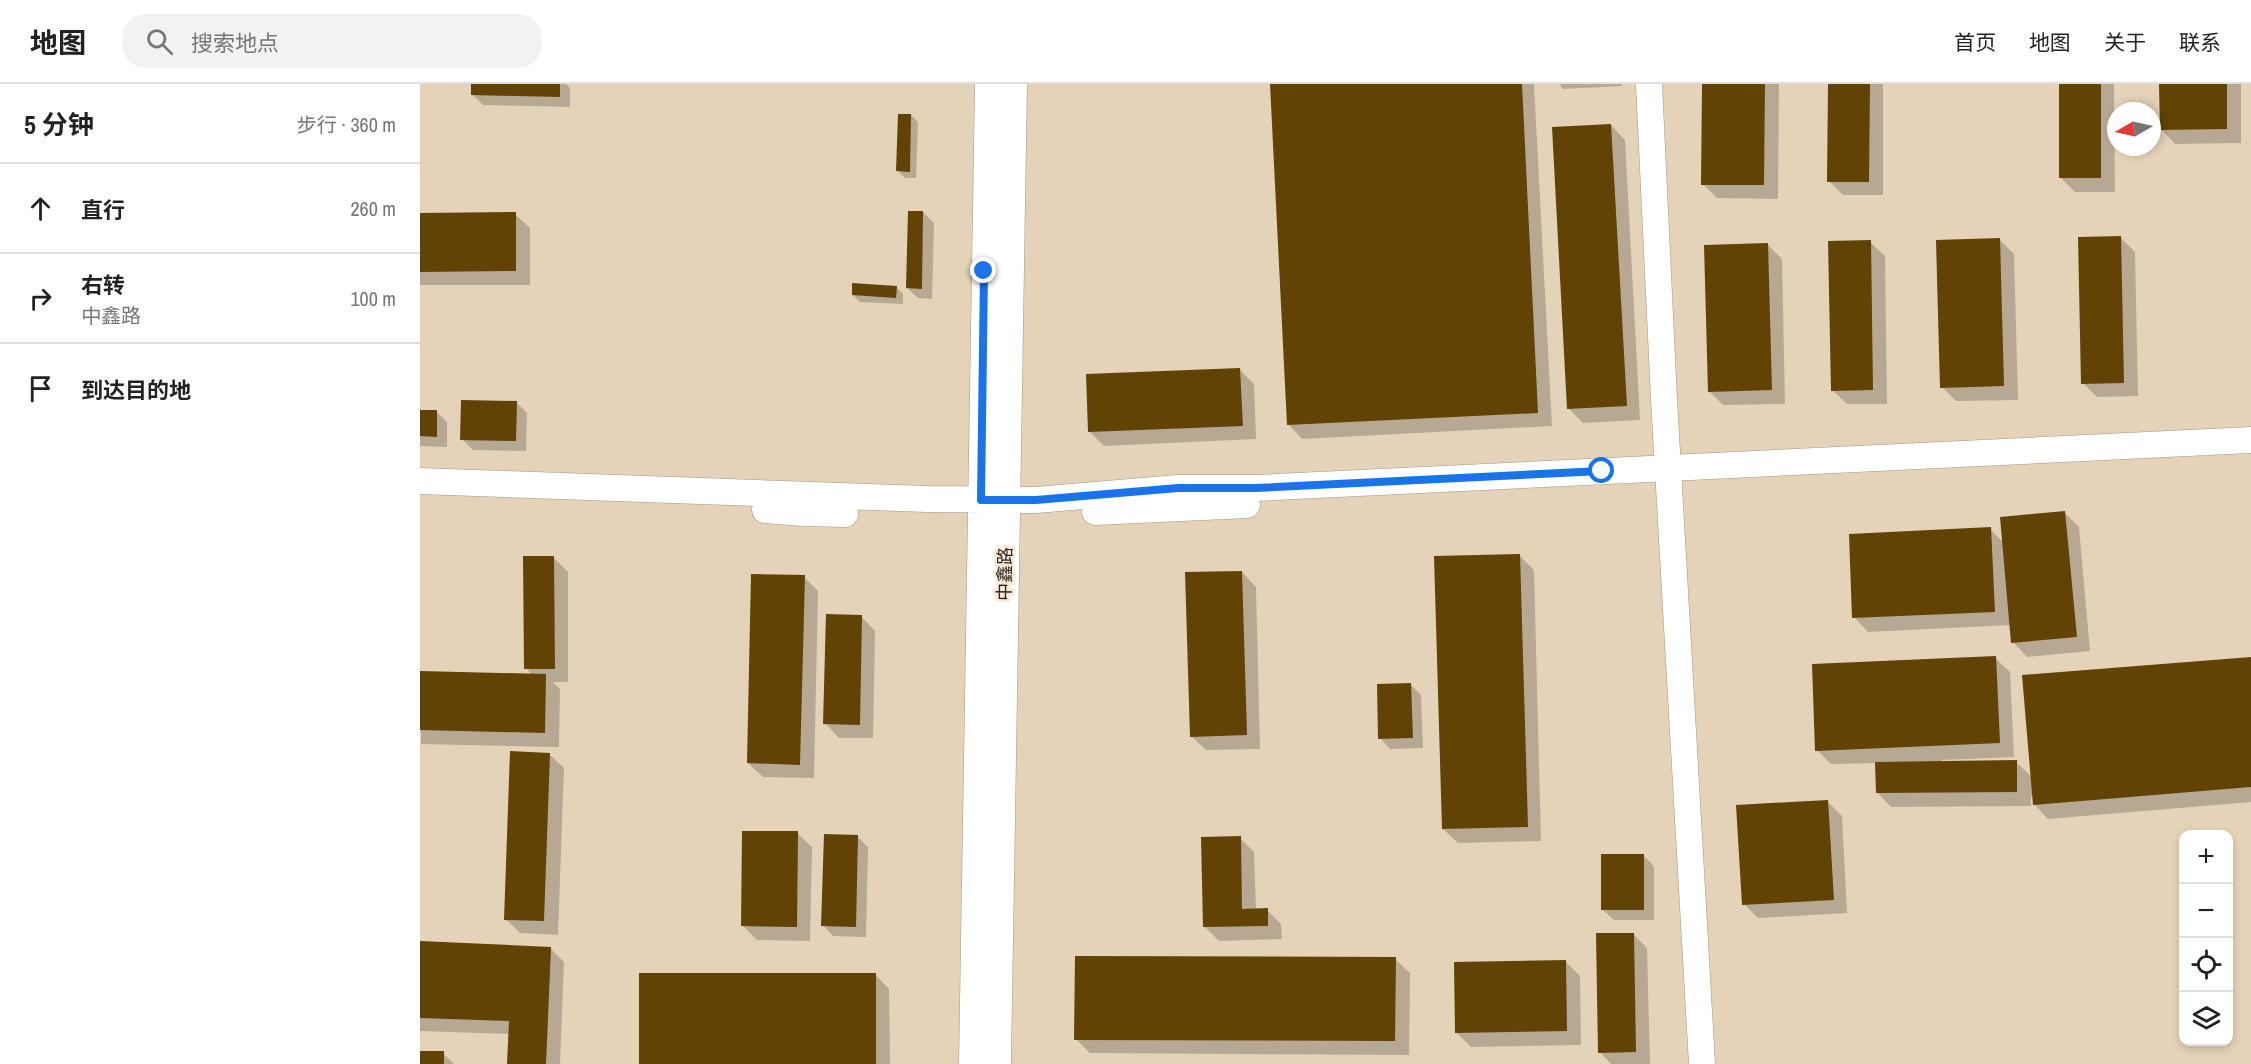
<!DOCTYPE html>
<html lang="zh">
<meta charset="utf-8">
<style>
:root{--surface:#fff;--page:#f2f2f2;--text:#222;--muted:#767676;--line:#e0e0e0}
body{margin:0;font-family:"Archivo Narrow","Noto Sans SC",sans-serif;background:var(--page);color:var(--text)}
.controls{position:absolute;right:18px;bottom:18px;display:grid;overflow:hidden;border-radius:12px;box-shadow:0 3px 9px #0003}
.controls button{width:54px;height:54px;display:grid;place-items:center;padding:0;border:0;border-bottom:2px solid var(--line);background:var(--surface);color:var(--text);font:30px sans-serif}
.compass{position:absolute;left:1687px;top:18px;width:54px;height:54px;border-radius:50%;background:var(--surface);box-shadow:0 3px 9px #0003;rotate:261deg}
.stop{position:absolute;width:18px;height:18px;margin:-14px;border:4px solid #1a73e8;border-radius:50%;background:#fff}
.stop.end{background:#1a73e8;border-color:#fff;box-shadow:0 2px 6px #0008}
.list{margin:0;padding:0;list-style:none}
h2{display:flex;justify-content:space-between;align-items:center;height:78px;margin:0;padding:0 24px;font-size:26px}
h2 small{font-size:20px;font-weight:400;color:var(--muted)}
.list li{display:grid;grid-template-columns:39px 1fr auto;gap:18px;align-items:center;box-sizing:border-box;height:90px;padding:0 24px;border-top:2px solid var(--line)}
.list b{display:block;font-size:22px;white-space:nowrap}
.list p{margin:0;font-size:20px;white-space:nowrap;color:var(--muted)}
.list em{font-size:20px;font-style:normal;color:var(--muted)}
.icon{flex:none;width:33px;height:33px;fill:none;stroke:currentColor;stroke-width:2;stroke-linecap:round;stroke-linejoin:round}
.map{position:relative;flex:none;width:1831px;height:980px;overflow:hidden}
header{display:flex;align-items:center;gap:36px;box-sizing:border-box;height:84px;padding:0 30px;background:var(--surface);border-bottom:2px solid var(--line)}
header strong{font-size:28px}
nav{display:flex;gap:33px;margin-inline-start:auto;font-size:21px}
.search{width:420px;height:54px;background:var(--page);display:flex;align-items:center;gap:15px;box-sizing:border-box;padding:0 21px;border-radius:24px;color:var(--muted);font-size:22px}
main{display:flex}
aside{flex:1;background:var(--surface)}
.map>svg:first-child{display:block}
</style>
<header>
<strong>地图</strong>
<div class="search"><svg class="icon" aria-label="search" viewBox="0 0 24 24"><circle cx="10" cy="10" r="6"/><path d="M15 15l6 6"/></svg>搜索地点</div>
<nav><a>首页</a><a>地图</a><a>关于</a><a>联系</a></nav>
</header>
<main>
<aside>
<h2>5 分钟<small>步行 · 360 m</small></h2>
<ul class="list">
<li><svg class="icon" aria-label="ahead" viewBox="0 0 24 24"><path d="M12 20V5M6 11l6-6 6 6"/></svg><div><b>直行</b></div><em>260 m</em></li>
<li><svg class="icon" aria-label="right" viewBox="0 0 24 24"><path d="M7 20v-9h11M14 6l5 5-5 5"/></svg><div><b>右转</b><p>中鑫路</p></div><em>100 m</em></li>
<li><svg class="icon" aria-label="arrive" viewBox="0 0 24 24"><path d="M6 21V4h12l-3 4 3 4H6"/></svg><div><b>到达目的地</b></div></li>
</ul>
</aside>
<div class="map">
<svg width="1831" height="980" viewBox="0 0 1831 980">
<rect width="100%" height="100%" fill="#ebddca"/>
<path fill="#e4d3b8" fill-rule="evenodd" d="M0,0H1831V980H0ZM1696,27H1732V63H1696ZM1764,750H1808V958H1764Z"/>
<path fill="#0003" d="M52,0H146L150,4V23L63,21L52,10Z
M851,0H1114L1132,342L882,355L868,340Z
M1139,0H1202V2L1143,5Z
M1284,0H1359L1358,115L1297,114L1283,100Z
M1409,0H1463V111H1423L1409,97Z
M1640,0H1694L1695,108H1655L1640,93Z
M1741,0H1821V59L1755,60L1741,45Z
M491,31L498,38L496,94H485L478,87Z
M1191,41L1205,56L1220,336L1163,339L1149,325Z
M503,128L514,139L512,215L498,214L487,204Z
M95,130L110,144V201H0V131Z
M1700,153L1715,168L1718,312L1677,313L1663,299Z
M1580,156L1594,170L1598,316L1536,317L1522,303Z
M1450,158L1465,172L1467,320H1427L1412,306Z
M1348,161L1362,175L1365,320L1303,321L1289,307Z
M476,203L483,210V220L440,218L433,211Z
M819,285L834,300L836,355L684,362L670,348Z
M96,318L107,329L106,367L53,366L42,355Z
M0,327H16L27,338V363L0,362Z
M1644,428L1659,443L1670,567L1607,573L1593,558L1591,541L1448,548L1434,533L1570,445L1583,458Z
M1100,472L1114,486L1121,757L1038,759L1023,745Z
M134,474L148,488V598H133L140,605L139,663L1,660L0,588L112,591L106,584Z
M822,488L836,503L840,665L786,666L771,652Z
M384,493L398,507L394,694L343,693L328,679Z
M441,532L455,547L453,654H419L405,639Z
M1575,574L1590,588L1594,673L1522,676V678H1596L1612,693L1831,574V718L1628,735L1614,720L1613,711L1611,712V722L1471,723L1457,708V679L1411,680L1397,666Z
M991,601L1001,611L1003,664L970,665L960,654Z
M129,670L144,684L138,851L100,849L86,835Z
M1407,717L1422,732L1427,829L1338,834L1324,820Z
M377,749L392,763L390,857L337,856L322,841Z
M437,752L448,763L446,853L413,852L403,841Z
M820,754L834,768L836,826H847L861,840L862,855L799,857L784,842Z
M1223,771L1234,782V836H1194L1183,826Z
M1213,850L1227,864L1230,980H1191L1180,968Z
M0,859L130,864L144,878L140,980H88L90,950L0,947Z
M975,875L990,889L989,971L670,969L656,955Z
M1145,877L1160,892L1161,961L1051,963L1037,949Z
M455,890L469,905L470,980H221Z
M0,968L23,969L34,980H0Z"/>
<path fill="#614305" d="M51,0H140V13L51,11Z
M850,0H1102L1118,329L867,341Z
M1282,0H1345L1344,101H1281Z
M1408,0H1450L1449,98H1407Z
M1639,0H1681V94H1639Z
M1739,0H1807V45L1740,46Z
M478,30H491L490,88L476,87Z
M1191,40L1207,322L1147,325L1132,43Z
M488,127H503L502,205L486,204Z
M96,128V187L0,188V129Z
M1701,152L1704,299L1661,300L1658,153Z
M1580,154L1584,302L1520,304L1516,156Z
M1451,156L1453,306L1411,307L1408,157Z
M1348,159L1352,306L1288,308L1284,161Z
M432,199L477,202L476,214L432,211Z
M820,284L823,342L668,348L666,290Z
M41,316L97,317L96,357L40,356Z
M0,326H17V353L0,352Z
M1645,427L1657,553L1591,559L1580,433Z
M1571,443L1575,528L1432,534L1429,450Z
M1100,470L1108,743L1022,745L1014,472Z
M103,472H134L135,585H104Z
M822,487L827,651L770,653L765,488Z
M331,490L385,491L380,681L327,679Z
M406,530L442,531L440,641L403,640Z
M1576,572L1580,659L1395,667L1392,580Z
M1831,573V703L1613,721L1602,591Z
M0,587L126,590L125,649L0,646Z
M991,599L993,654L958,655L957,600Z
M90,667L130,669L124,837L84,836Z
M1597,676V708L1456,709L1455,678Z
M1408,716L1414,816L1322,821L1316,721Z
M322,747H378L377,843L321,842Z
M404,750L438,751L436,843L401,842Z
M821,752L822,825L848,824V842L783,843L781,753Z
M1181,770H1224V826H1181Z
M1176,849H1214L1216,968L1178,969Z
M0,857L131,863L126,980H87L89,937L0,934Z
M655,872L976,873L975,957L654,956Z
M1146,876L1147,947L1035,949L1034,878Z
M219,889H456V980H219Z
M0,967H24V980H0Z"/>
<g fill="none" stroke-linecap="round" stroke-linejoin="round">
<defs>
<path id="secondary" d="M1229,0L1244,315L1282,980
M0,397L507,415L616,416L758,404H835L1831,356
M345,426L383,429L425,430
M675,428L827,421
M552,980L568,0
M578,980L594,0"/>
</defs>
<use href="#secondary" stroke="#a39684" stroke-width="27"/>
<use href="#secondary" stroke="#fff" stroke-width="26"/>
</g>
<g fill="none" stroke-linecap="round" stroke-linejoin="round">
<path stroke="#1a73e8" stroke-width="8" d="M564,187L561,416H616L758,404H835L1182,387"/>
</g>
<g text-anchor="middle" stroke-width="6" stroke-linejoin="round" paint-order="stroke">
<g font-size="18" fill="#2a251e" stroke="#f8ebd7">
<text transform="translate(585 490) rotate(-89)" y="6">中鑫路</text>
</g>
</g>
</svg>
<div class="controls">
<button>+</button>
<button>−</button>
<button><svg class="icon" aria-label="locate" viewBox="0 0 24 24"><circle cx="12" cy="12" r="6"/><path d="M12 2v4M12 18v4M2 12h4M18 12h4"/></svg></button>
<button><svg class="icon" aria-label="layers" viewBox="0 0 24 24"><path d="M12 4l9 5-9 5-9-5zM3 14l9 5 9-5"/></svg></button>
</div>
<svg class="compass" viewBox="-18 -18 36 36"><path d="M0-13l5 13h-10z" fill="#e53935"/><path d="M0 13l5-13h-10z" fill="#767676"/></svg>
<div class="stop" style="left:1182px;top:387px"></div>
<div class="stop end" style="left:564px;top:187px"></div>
</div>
</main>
